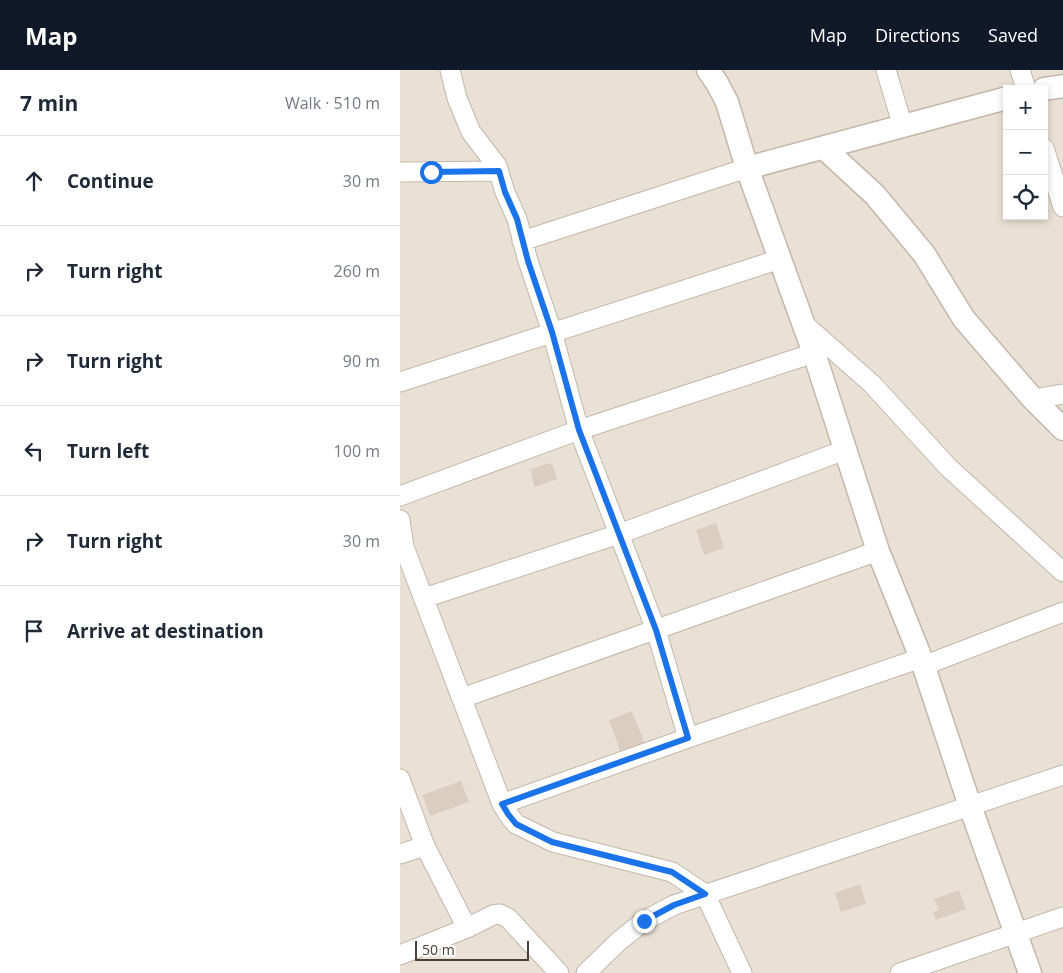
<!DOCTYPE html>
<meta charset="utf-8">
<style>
:root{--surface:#fff;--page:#f2f2f3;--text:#1f2937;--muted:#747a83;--line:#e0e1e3;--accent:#111827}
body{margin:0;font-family:"Open Sans",sans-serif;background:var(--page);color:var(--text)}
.controls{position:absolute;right:15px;top:15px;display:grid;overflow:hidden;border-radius:0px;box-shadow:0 2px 8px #0003}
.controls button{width:45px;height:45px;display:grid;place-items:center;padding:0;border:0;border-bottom:1px solid var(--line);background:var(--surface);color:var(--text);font:25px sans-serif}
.scale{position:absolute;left:15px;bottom:12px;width:114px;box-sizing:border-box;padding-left:5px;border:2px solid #4a4036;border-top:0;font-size:14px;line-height:18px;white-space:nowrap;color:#4a4036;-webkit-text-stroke:4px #fff;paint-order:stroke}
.stop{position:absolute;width:15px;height:15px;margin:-11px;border:4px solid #1a73e8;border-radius:50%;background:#fff}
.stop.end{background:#1a73e8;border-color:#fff;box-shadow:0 1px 5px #0008}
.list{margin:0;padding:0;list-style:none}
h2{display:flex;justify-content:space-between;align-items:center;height:65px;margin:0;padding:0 20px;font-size:21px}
h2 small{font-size:16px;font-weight:400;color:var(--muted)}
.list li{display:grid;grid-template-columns:32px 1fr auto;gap:15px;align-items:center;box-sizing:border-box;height:90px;padding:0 20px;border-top:1px solid var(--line)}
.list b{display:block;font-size:19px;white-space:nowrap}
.list em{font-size:16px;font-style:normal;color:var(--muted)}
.icon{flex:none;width:28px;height:28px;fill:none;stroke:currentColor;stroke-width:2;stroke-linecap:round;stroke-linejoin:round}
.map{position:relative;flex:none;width:663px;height:903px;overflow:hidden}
header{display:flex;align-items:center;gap:30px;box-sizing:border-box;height:70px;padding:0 25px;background:var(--accent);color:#fff}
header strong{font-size:24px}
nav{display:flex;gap:28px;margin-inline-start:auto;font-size:18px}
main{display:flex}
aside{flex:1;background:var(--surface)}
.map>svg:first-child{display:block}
</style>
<header>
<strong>Map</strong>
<nav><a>Map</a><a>Directions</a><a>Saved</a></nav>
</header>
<main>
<aside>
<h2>7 min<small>Walk · 510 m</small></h2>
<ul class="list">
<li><svg class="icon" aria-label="ahead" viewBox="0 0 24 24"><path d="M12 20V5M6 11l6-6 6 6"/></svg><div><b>Continue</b></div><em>30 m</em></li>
<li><svg class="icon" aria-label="right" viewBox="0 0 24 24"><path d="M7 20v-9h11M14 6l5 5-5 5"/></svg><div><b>Turn right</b></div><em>260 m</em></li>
<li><svg class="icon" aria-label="right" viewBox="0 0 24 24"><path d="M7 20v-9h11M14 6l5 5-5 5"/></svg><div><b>Turn right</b></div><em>90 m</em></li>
<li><svg class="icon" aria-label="left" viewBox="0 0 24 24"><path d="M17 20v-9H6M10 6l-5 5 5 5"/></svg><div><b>Turn left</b></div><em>100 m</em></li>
<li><svg class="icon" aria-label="right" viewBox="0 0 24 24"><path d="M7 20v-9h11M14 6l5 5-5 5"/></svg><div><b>Turn right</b></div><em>30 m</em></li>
<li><svg class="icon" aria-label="arrive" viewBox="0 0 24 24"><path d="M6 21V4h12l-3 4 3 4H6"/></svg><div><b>Arrive at destination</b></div></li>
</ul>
</aside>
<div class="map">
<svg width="663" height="903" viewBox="0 0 663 903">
<rect width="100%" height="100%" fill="#f5f0e8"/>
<path fill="#eae1d6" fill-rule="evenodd" d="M0,0H663V903H0ZM607,19H644V146H607Z"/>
<path fill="#dbcdc0" d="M149,393L153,396L157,409L134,417L131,399Z
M316,453L324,478L304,485L296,460Z
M232,641L245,674L221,683L209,650Z
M61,711L69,732L30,746L22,725Z
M460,814L466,834L441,842L435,823Z
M559,820L566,839L536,850L533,842L539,840L534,829Z"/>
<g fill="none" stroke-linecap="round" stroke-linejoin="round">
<defs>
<path id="minor" d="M50,0L57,28L71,62L97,96L105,122L117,149L128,191L152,262L179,360L256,560L288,668
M486,0L503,57
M620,0L626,19
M644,78L663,137
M0,102L99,101
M122,171L347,98
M403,253L472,314L548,397L663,502
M0,312L380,189
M633,329L663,324
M0,426L179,360L414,283
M0,450L4,477L102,734L108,744L116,754L153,772L272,802L305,824L342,903
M24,528L219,464L445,380
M523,596L663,542
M62,628L478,481
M0,709L25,776L67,858
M102,734L288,668L521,588
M0,784L25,776
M0,885L67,858L93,845L100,844L108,848L159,903
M186,903L219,871L244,851L274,835L663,705
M500,903L663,847"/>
<path id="tertiary" d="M308,0L317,13L327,32L347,98L414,283L478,481L521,588L570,736L630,903
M644,19L663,16
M424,78L475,125L524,184L564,249L633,329L663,359
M347,98L607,28"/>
</defs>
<use href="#minor" stroke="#c2b7aa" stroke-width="21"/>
<use href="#tertiary" stroke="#c2b7aa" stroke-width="25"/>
<use href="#minor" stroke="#fff" stroke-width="19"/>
<use href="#tertiary" stroke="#fff" stroke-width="22"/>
</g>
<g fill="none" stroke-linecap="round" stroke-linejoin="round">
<path stroke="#1a73e8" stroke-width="6" d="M31,102L99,101L105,122L117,149L128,191L152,262L179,360L256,560L288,668L102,734L108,744L116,754L152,772L272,802L305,824L274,835L244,851"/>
</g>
</svg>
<div class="controls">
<button>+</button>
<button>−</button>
<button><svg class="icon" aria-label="locate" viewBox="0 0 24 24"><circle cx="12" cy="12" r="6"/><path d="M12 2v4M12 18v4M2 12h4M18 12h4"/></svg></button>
</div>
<div class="scale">50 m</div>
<div class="stop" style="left:31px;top:102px"></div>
<div class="stop end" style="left:244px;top:851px"></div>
</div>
</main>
